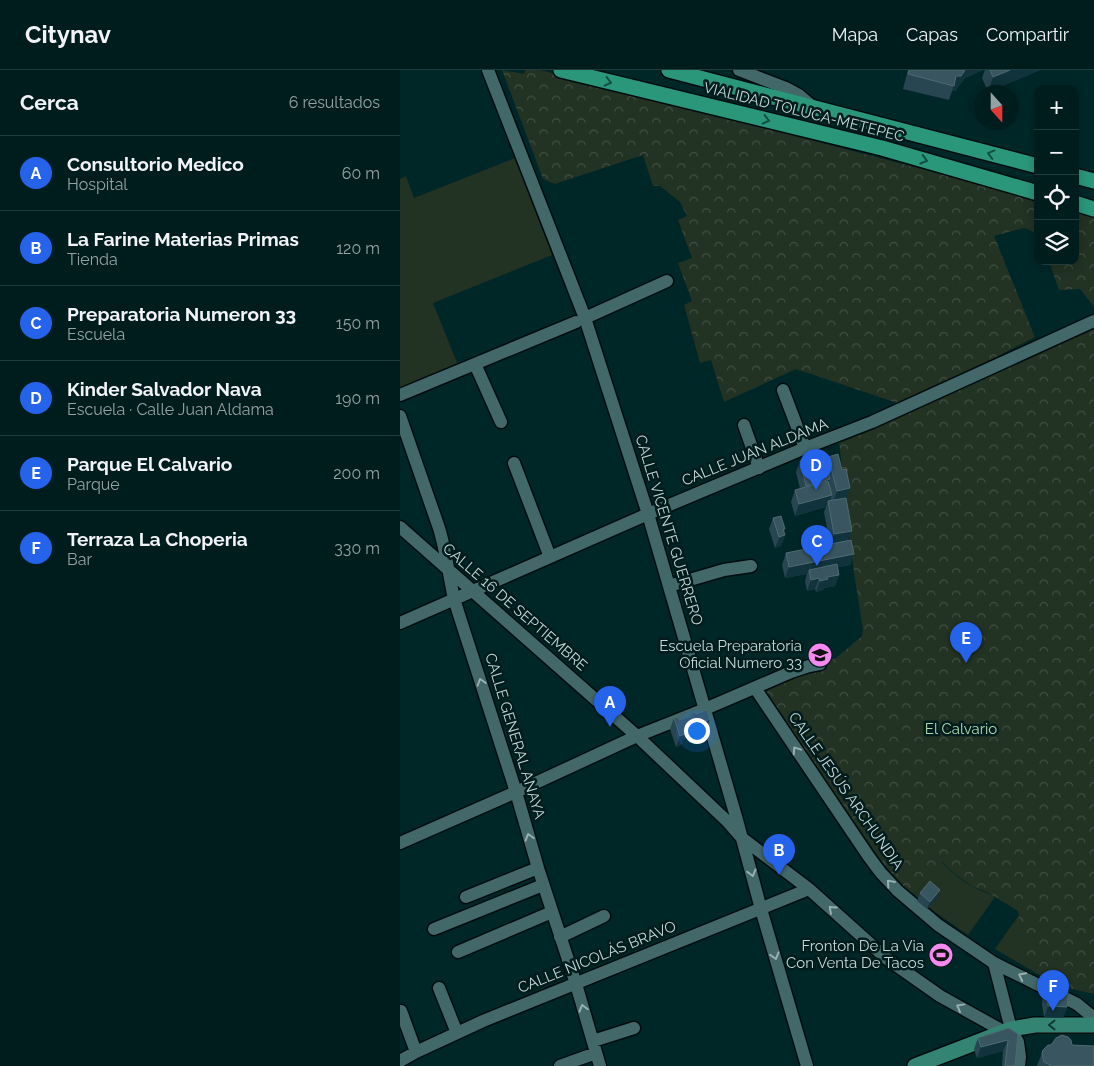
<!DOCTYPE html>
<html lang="es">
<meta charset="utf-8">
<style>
:root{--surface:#001d1e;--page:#0e2a2b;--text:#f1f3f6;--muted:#95a2a4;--line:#223b3c;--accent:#2563eb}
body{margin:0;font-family:Raleway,sans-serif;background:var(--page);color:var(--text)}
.controls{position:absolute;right:15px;top:15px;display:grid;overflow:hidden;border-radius:10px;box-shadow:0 2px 12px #0003}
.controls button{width:45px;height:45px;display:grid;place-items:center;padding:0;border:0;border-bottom:1px solid var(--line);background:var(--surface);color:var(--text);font:25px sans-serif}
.compass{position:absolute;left:574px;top:15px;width:45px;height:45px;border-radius:50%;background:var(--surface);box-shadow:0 2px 12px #0003;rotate:159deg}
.you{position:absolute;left:296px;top:660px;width:18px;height:18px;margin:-12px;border:4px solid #fff;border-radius:50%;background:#1a73e8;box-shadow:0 0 0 8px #1a73e833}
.badge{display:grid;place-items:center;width:32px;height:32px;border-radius:50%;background:var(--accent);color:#fff;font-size:16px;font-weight:700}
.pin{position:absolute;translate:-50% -41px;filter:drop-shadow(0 1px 2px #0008)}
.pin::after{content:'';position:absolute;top:26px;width:18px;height:15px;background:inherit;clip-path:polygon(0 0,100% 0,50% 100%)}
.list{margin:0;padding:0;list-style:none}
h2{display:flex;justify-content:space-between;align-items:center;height:65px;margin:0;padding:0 20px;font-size:21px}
h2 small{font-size:16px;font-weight:400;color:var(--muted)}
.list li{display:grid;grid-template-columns:32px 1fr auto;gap:15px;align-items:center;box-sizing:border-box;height:75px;padding:0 20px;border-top:1px solid var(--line)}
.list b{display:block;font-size:19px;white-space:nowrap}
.list p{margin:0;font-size:16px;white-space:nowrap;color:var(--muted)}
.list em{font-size:16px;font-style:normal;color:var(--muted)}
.icon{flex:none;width:28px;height:28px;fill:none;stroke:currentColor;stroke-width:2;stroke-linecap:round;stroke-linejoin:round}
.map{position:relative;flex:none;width:694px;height:996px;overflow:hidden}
header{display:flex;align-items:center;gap:30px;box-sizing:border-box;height:70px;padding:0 25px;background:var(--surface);border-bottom:1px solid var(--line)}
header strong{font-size:24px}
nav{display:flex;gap:28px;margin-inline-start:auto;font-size:18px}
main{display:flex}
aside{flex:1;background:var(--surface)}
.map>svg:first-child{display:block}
</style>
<header>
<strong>Citynav</strong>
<nav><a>Mapa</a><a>Capas</a><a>Compartir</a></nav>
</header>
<main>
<aside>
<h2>Cerca<small>6 resultados</small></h2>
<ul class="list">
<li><span class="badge">A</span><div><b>Consultorio Medico</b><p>Hospital</p></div><em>60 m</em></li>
<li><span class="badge">B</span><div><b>La Farine Materias Primas</b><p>Tienda</p></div><em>120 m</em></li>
<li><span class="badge">C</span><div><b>Preparatoria Numeron 33</b><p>Escuela</p></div><em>150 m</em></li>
<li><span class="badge">D</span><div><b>Kinder Salvador Nava</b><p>Escuela · Calle Juan Aldama</p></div><em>190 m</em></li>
<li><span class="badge">E</span><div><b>Parque El Calvario</b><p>Parque</p></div><em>200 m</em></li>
<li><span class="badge">F</span><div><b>Terraza La Choperia</b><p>Bar</p></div><em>330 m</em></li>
</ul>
</aside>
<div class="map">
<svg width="694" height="996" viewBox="0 0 694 996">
<defs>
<pattern id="forest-crowns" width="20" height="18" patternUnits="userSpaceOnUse" patternTransform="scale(1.25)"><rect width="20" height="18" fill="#223223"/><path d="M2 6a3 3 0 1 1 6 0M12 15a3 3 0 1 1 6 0" fill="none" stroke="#404f42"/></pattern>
</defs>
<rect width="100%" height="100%" fill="#002728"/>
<path fill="#223223" d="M115,88L152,185L33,233L58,295L0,320V109L6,106L14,128Z
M541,792C551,801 561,811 573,817C581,821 588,823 595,827L568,865L532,840L514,825Z
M621,842L645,901L641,906L595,879Z"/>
<path fill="url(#forest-crowns)" d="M102,0L124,4L125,0H140L638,129V163L624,158L594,166L635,267L503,335L396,299L324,332L311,290L300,293L284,235L292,231L278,193L292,188L278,150L287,146L280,132L260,116H253L243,85L155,114L143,109Z
M675,141L694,147V237L680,219L659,220L649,191H675Z
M694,244V924L667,918L651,909L640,907L641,904L629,897L618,841L587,822L573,817L555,804L542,792L514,825L498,814L360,619L436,588L462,566L463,560L454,503L439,371L518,334Z"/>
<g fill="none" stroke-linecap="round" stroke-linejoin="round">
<defs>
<path id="minor" d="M88,0L185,248L248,444L337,750L361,839L407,996
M339,0L386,18L399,25L413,37
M185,248L267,211
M75,294L101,352
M383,320L405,378
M0,325L176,252
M0,346L39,458C46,481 49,506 54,529L116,722L138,798L176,914L200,996
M344,355L359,398
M114,393L150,487
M0,457L237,666L328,752L342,768L409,819L486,888L540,926L603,961
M269,516L324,500L351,496
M0,553L248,444L405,378L472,352L694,251
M355,618L469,787L481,803L498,821L538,855L594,893L677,934L694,948
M0,773L116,722L237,666L305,639L391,602L409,596L420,594
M66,827L138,798
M34,859L143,815
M160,867L204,846
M58,882L152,842
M594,893L611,959L618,972L620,987L619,996
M39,918L57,963
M1,941L16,982
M193,971L234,958
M0,991L16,982L83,951L409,819
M160,996L196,983"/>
<path id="major" d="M515,996L611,959L635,955H694"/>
<path id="highway" d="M161,0L482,78L638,123
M269,0L638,96
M675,106L694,111
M675,133L694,139"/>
</defs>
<use href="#minor" stroke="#000d0e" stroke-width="15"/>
<use href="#major" stroke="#000d0e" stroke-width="18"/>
<use href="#highway" stroke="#000d0e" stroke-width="18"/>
<use href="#minor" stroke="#426869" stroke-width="12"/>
<use href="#major" stroke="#348474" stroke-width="15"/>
<use href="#highway" stroke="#2a977b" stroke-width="15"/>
</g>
<path fill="#284651" d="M508,0H583L565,8L555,21H552L549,30L503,19Z
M585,0H640L588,22L582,8Z
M428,387L446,429L449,471L454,484L450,495L438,497L439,505L435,516L424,518L423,520L416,522L415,519L407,521L405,511L407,504L385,508L382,495L386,483L430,474L424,442L426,437L395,446L391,432L395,420L400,419L396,402L400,391L426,394Z
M373,448L385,459L384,462L385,465L381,476L375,478L369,459Z
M295,642L306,661L299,664L297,667L292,669L291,667L283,670L281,675L276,677L270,659L274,648L279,650L290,646L291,643Z
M520,823L537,828L527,839L517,831Z
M647,911L667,937L663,948L644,947L642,934L643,923Z
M609,958L615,996H602L603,981L577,988L574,979L578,968Z
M672,975L694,996H637L643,980Z"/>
<path fill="#11333b" d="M565,0H583L565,8L555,21H552L556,6Z
M610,0H640L588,22L593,7Z
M430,409L426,420L402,427L406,416Z
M450,418L446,429L433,432L437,421Z
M432,425L429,434L428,431L426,437L395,446L399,434Z
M383,459H385L382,466L385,465L381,476L375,478Z
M452,461L448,472L430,476L434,464Z
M454,484L450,495L410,503L409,500L407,504L385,508L389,497Z
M439,505L435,516L424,518L423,520L416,522L420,511L427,507Z
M419,508L415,519L407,521L411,510Z
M310,649L306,661L299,664L297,667L292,669L296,658L302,653Z
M295,656L291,667L283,670L281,675L276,677L280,666L284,660Z
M540,820L537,828L527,839L530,832Z
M648,936L667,937L663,948L644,947Z
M608,970L603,981L577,988L581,977Z"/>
<path fill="#395660" stroke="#4e6a72" d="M509,0H565L561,6H556L554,16L508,4Z
M590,0H610L593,7Z
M423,384L430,409L406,416L400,391Z
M438,384L442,400L446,399L450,418L437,421L428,387Z
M428,411L432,425L399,434L395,420Z
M446,428L452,461L434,464L428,431Z
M381,446L385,459H383L385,465L379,467L373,448Z
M451,470L454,484L389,497L386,483Z
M437,494L439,505L427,507L428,509L420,511L419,508L411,510L409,500Z
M307,640L310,649L302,653L301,654V656L296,658L295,656L284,660L285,664L280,666L274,648L278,647L279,650L292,646L291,643L295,642L296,644Z
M530,811L540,820L530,832L520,823Z
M647,911L668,921L667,937L648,936L646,923Z
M609,958L618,964L615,996H605L608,970L581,977L578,968Z
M662,965L668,967L671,970L672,975L694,976V996H651L650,995L644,992L643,989L642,983L643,980L648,975H651L656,968Z"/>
<defs><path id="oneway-chevron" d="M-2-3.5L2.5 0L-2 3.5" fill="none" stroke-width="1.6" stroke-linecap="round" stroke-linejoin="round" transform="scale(1.25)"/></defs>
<g stroke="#114d43">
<use href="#oneway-chevron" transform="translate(208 12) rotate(14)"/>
<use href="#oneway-chevron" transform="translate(366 50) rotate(14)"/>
<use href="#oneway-chevron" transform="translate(591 84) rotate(-165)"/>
<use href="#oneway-chevron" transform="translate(524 90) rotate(16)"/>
</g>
<g stroke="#96b1b1">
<use href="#oneway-chevron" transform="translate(81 612) rotate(-108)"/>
<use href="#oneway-chevron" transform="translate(396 680) rotate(-124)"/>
<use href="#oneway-chevron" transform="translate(129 767) rotate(-106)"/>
<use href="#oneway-chevron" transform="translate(352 803) rotate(75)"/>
<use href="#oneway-chevron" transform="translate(490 813) rotate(-131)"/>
<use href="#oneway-chevron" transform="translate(432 839) rotate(-138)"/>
<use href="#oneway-chevron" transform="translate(375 886) rotate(74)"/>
<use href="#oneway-chevron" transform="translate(622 906) rotate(-153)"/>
<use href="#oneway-chevron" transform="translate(560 937) rotate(-151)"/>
<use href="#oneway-chevron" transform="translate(183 938) rotate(-106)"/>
</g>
<use stroke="#103b37" href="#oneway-chevron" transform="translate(652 955) rotate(180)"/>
<defs>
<symbol id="school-disc" viewBox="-11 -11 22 22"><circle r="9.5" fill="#f589ef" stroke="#001c1d"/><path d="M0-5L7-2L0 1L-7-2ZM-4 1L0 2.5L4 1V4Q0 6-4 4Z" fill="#111"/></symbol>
<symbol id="stadium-disc" viewBox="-11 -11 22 22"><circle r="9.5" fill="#f589ef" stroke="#001c1d"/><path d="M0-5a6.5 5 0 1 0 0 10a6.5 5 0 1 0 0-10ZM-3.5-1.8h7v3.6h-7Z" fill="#111"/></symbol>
</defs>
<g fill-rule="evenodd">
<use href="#school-disc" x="406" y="571" width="28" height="28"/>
<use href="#stadium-disc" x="527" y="871" width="28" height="28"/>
</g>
<g text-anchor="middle" stroke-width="5" stroke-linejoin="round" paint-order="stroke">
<g font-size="15" fill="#c4d8d8" stroke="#001c1d">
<text transform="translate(404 42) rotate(14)" y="5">VIALIDAD TOLUCA-METEPEC</text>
<text transform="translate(355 382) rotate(-22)" y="5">CALLE JUAN ALDAMA</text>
<text transform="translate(269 460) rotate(73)" y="5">CALLE VICENTE GUERRERO</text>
<text transform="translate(115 537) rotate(41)" y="5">CALLE 16 DE SEPTIEMBRE</text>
<text transform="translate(115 666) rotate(73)" y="5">CALLE GENERAL ANAYA</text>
<text transform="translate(446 721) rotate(55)" y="5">CALLE JESÚS ARCHUNDIA</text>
<text transform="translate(197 887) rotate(-22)" y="5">CALLE NICOLÁS BRAVO</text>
</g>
<g font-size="15" fill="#c4d8d8" stroke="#001c1d" text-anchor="end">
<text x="402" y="581">Escuela Preparatoria<tspan x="402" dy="17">Oficial Numero 33</tspan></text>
<text x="524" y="881">Fronton De La Via<tspan x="524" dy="17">Con Venta De Tacos</tspan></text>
</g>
<g font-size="15" fill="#afdab0" stroke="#001c1d">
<text x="561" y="664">El Calvario</text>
</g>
</g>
</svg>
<div class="controls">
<button>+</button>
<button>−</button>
<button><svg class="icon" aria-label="locate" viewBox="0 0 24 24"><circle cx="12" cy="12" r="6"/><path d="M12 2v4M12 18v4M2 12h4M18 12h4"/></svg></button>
<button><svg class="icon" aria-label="layers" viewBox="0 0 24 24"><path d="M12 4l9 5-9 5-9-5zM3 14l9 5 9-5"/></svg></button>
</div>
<svg class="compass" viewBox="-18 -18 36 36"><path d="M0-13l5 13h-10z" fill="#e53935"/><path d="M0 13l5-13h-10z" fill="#95a2a4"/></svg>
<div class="you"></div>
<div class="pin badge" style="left:210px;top:657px">A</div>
<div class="pin badge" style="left:379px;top:805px">B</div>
<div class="pin badge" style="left:417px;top:496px">C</div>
<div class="pin badge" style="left:416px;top:420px">D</div>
<div class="pin badge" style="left:566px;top:593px">E</div>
<div class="pin badge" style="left:653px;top:941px">F</div>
</div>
</main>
